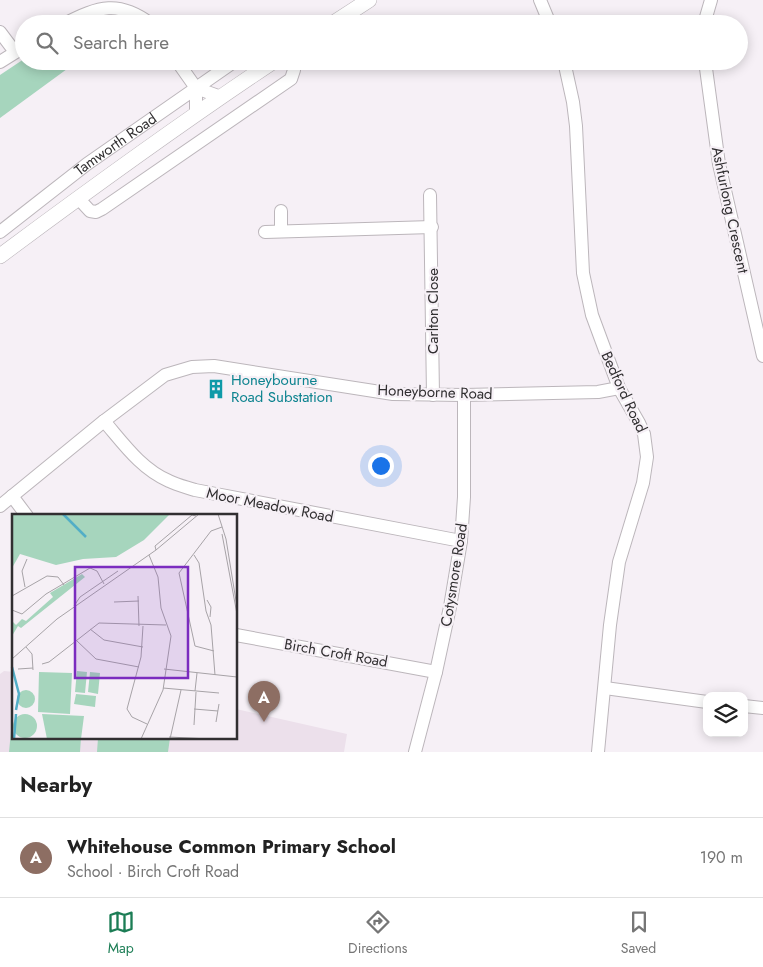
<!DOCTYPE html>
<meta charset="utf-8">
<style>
:root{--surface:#fff;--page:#f2f2f2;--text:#222;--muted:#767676;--line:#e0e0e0;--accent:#1c7d55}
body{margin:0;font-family:Jost,sans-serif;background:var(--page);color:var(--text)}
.controls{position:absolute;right:15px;bottom:15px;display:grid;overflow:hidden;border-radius:10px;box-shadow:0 2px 12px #0003}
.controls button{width:45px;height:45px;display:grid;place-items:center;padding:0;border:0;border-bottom:1px solid var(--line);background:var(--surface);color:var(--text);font:25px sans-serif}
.you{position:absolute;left:380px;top:465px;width:18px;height:18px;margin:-12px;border:4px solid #fff;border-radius:50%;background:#1a73e8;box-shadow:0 0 0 8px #1a73e833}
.badge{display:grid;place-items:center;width:32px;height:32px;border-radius:50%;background:var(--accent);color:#fff;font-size:16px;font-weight:700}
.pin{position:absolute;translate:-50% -41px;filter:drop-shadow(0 1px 2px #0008)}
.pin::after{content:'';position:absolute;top:26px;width:18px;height:15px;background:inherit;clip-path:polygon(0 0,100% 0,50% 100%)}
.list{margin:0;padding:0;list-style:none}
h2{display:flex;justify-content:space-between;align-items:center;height:65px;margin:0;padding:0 20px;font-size:21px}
h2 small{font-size:16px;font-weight:400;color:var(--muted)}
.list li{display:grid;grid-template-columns:32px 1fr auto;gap:15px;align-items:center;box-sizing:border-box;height:80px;padding:0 20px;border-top:1px solid var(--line)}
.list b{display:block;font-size:19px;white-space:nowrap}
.list p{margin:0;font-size:16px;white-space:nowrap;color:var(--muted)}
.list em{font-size:16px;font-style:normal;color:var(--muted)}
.icon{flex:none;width:28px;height:28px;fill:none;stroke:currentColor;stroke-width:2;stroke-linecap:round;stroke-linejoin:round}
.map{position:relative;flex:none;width:763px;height:752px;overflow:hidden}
.search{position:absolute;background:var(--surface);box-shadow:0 2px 12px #0003;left:15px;right:15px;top:15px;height:55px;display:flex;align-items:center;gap:12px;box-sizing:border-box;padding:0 18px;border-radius:28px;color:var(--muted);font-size:19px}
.sheet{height:145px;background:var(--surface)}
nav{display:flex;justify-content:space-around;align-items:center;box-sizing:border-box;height:70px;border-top:1px solid var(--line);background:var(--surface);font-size:14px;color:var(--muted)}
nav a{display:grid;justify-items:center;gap:2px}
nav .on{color:var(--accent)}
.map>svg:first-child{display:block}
</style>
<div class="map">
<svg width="763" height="752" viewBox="0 0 763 752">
<rect width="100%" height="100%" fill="#f6f0f6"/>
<path fill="#ece0eb" d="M4,671L14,672V738H236V709L347,734L344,752H0V674Z"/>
<path fill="#a6d5bd" d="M24,59V61H62L67,69L0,118V75Z
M14,700V738H81L80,752H9Z
M98,738H170L168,752H97Z"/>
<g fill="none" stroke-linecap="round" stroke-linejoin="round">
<defs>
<g id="minor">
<path d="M540,0L550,24"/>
<path d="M269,23L270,24"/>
<path d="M64,24C99,6 119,0 151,24"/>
<path d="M704,24L711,0"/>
<path d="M0,32L15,52"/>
<path d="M177,61L196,88V113"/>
<path d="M564,61L573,102L576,126L583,273L592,315L619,388L639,423L644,434L647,457L643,483L619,562L610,625L598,752"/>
<path d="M705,61L719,164L763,356"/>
<path d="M0,62L24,47"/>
<path d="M196,88L221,97"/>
<path d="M430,195L433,395"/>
<path d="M78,198L90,211L96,212L102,209L291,79L294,70L291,61"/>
<path d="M281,211V231"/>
<path id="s1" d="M0,232L87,164L235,61"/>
<path d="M265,232L432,227"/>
<path d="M104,421C123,443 141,469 169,481C177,485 186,487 195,490L461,541"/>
<path d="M12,496L27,516"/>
<path d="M0,506L104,421L165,375L192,367L214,366L393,394L464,395L598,392L619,388"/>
<path d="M236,635L436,672"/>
<path d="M605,688L707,702"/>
<path d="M744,706L763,708"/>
<path d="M415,752L436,672L450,607L461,541L464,497V395"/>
</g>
<path id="major" d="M332,24L369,0
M0,256C90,189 181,123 274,61"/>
</defs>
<use href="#minor" stroke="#bcb6bb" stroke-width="14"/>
<use href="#major" stroke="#bcb6bb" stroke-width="16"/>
<use href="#minor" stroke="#fff" stroke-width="12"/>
<use href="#major" stroke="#fff" stroke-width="15"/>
</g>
<defs>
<symbol id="building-bare" viewBox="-9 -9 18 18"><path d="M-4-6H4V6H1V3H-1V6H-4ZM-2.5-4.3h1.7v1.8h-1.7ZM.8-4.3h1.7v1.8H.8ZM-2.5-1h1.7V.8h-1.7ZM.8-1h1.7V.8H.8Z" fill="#0f9aa8" stroke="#f6f0f6" stroke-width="2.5" paint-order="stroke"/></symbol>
</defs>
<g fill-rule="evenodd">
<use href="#building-bare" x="202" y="375" width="28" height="28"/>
</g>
<g text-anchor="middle" stroke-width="4.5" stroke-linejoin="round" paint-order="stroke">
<g font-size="15" fill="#312f31" stroke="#f6f0f6">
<text dy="5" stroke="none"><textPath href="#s1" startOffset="145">Tamworth Road</textPath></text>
<text transform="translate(730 210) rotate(78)" y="5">Ashfurlong Crescent</text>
<text transform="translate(433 311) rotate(-90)" y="5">Carlton Close</text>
<text transform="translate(435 392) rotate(2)" y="5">Honeyborne Road</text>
<text transform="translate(624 392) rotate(65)" y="5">Bedford Road</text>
<text transform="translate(270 505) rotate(11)" y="5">Moor Meadow Road</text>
<text transform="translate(454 575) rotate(-81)" y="5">Cotysmore Road</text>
<text transform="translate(336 653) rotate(10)" y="5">Birch Croft Road</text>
</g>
<g font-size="15" fill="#0d838f" stroke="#f6f0f6" text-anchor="start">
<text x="231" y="385">Honeybourne<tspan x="231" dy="17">Road Substation</tspan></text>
</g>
</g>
<g transform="translate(12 514)">
<rect width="225" height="225" fill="#f6f0f6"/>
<path d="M0,0H158L132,26L104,43L71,45L44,51L8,40L0,54ZM70,60L73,63L9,114L6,112L0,122V107L4,111L10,105L14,107L41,83L38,79ZM65,157L75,158L73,179L63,178ZM27,158L60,159L58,200L26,198ZM78,158L88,159L86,180L76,178ZM5 185a9 9 0 1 1 18 0a9 9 0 1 1-18 0ZM64,180L84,182L83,193L62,190ZM1 212a12 12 0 1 1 24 0a12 12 0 1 1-24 0ZM30,200L72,202L69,225H35Z" fill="#a6d5bd"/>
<path fill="none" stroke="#52aec7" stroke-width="2.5" d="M51,0L74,23M0,153L7,180L4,196M2,225L4,200"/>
<path fill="none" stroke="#a7a3a7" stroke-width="1" d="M206,0L214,25L225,93M210,20L225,100M144,36L143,32L180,1L184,2M182,41L187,49L194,97L199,111L203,161M13,73L10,57L15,45M0,82L35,62L46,63L52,71M126,82L127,112M195,86L199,93L198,103M102,88L127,87M62,92L68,83L106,57M0,96L10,100L34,80L78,54L85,57L92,70M131,112L129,143L115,195L120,203L135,210M78,115L92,126L131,133M65,127L84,145L127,153M14,133L20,140L21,156M202,137L183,132L167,59L199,17L210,13M0,145L45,105L144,36L187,0M30,150L37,148L87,109L154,111M6,155L21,154M152,155L225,163M151,174L207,179M183,177L185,159M182,195L206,197M204,208L207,190M182,211L184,178M157,223L197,225M129,225L151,176L159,122L149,94L146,63L137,41M158,225L169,176"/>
<path fill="#7b2cbf" fill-opacity="0.15" stroke="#7b2cbf" stroke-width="2.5" d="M63,53H176V164H63Z"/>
<rect width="225" height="225" fill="none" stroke="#312f31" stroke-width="2.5"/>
</g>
</svg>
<div class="controls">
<button><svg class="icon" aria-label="layers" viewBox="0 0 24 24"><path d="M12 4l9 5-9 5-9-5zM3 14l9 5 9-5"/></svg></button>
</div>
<div class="you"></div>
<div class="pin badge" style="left:264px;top:722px;background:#8d6e63">A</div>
<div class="search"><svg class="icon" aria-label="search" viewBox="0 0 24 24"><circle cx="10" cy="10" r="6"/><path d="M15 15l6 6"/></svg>Search here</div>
</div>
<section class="sheet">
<h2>Nearby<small></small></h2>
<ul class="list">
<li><span class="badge" style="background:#8d6e63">A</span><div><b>Whitehouse Common Primary School</b><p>School · Birch Croft Road</p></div><em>190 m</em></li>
</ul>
</section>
<nav>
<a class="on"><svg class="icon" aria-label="map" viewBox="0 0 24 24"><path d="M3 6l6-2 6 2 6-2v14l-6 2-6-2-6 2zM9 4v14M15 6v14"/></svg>Map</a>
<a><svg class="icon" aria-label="directions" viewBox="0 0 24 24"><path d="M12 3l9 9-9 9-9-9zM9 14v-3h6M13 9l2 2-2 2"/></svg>Directions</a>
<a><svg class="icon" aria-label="saved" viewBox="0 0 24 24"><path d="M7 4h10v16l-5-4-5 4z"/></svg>Saved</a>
</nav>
